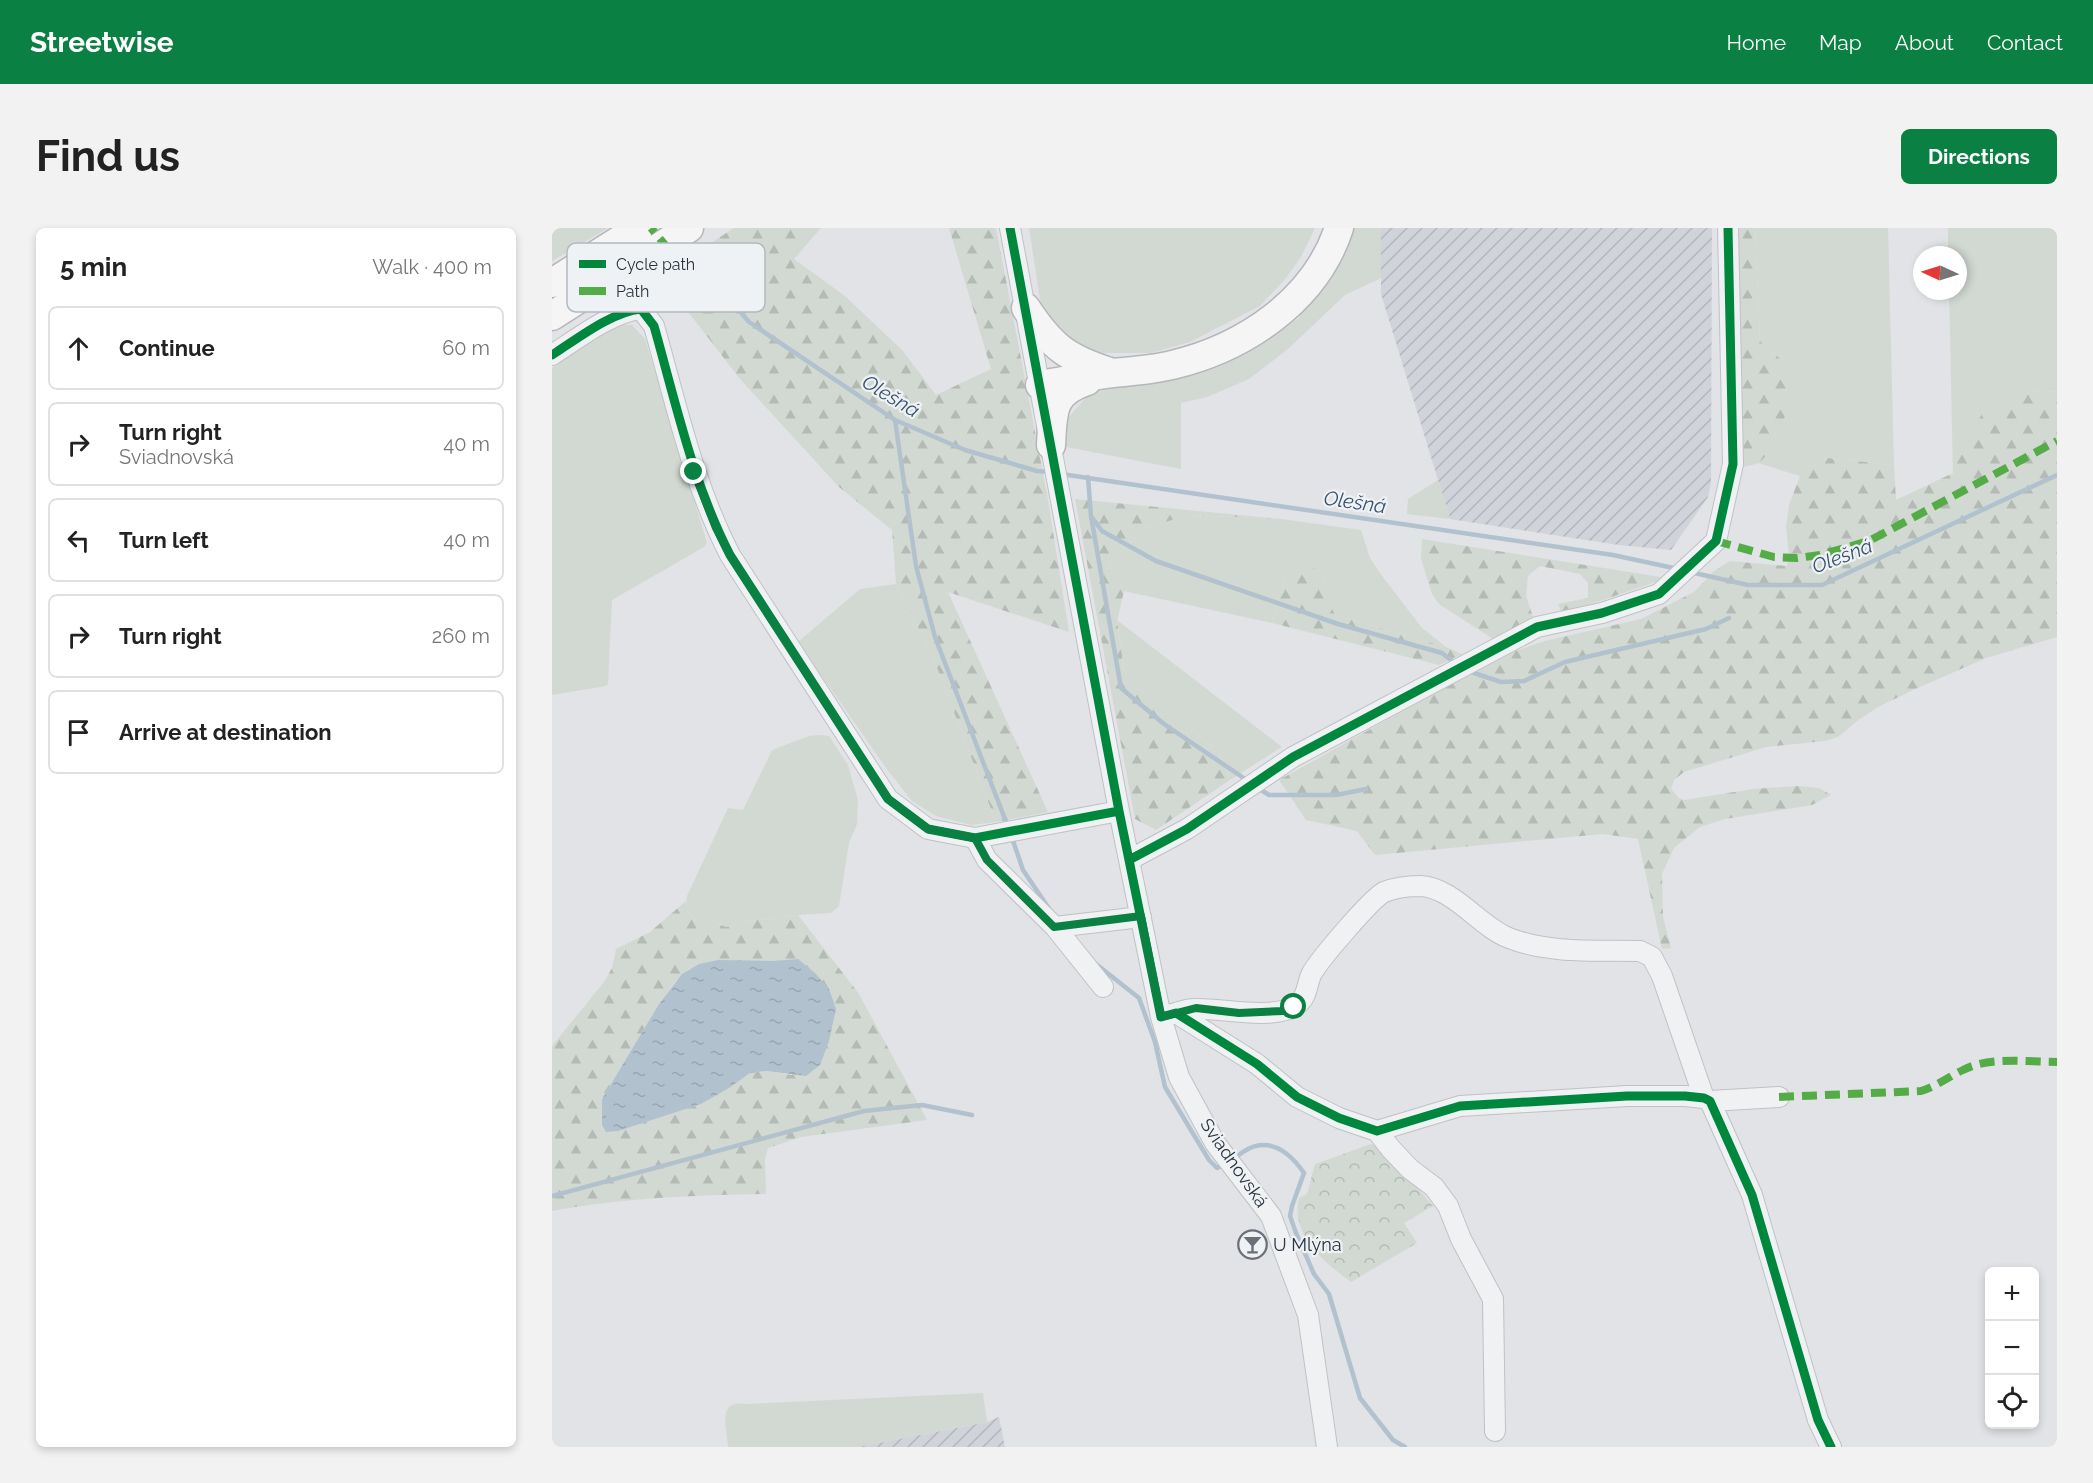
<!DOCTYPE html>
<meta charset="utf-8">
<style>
:root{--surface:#fff;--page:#f2f2f2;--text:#222;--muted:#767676;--line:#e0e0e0;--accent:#0b8043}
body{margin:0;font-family:Raleway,sans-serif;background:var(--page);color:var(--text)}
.controls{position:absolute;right:18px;bottom:18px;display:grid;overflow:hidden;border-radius:9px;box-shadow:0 3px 9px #0003}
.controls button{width:54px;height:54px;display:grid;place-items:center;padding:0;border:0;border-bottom:2px solid var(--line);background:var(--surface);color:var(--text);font:30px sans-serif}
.compass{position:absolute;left:1361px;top:18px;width:54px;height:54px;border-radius:50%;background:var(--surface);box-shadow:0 3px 9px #0003;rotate:274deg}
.stop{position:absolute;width:18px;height:18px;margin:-14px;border:4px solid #0b8043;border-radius:50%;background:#fff}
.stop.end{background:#0b8043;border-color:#fff;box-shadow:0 2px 6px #0008}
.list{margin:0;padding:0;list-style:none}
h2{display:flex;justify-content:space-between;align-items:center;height:78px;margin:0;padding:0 24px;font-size:26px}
h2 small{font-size:20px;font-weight:400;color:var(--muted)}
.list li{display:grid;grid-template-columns:39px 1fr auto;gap:18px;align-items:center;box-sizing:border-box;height:84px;margin:0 12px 12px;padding:0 12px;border:2px solid var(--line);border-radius:9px}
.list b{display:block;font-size:22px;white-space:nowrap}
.list p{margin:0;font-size:20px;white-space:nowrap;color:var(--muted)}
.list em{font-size:20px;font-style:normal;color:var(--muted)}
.icon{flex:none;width:33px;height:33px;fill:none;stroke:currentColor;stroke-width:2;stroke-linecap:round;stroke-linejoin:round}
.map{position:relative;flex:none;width:1505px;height:1219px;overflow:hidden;border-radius:9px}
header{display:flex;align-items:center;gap:36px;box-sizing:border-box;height:84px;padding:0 30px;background:var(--accent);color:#fff}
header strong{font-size:28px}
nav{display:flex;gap:33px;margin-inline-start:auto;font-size:21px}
.intro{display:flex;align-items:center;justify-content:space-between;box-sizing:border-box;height:144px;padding:0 36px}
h1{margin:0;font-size:42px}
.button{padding:15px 27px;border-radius:9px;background:var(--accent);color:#fff;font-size:21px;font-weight:700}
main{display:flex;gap:36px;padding:0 36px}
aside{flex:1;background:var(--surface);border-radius:9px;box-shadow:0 3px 9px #0003}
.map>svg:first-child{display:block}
</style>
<header>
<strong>Streetwise</strong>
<nav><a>Home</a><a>Map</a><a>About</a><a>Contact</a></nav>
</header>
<div class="intro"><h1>Find us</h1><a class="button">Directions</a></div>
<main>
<aside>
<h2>5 min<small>Walk · 400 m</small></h2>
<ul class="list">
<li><svg class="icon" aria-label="ahead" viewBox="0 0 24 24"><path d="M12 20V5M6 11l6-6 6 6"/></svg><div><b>Continue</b></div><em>60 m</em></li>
<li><svg class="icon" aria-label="right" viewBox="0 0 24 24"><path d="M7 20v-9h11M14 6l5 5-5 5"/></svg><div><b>Turn right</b><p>Sviadnovská</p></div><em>40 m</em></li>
<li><svg class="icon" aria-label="left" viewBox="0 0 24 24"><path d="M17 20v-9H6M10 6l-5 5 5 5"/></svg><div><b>Turn left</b></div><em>40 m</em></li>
<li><svg class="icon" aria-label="right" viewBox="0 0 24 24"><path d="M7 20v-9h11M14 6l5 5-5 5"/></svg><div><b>Turn right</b></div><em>260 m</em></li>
<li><svg class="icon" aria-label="arrive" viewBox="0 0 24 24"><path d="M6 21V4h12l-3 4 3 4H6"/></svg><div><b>Arrive at destination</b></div></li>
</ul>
</aside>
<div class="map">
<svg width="1505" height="1219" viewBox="0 0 1505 1219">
<defs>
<pattern id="industrial-furrows" width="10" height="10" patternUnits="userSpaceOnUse" patternTransform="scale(1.5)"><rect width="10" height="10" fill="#d0d3d9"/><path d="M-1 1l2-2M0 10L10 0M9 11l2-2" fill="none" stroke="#b3b6bb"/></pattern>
<pattern id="forest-firs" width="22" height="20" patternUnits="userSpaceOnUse" patternTransform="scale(1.5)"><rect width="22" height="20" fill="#d2d9d2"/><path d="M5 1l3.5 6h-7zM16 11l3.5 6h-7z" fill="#b4bbb5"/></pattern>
<pattern id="park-crowns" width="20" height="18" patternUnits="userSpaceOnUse" patternTransform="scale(1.5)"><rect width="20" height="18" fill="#d2d9d2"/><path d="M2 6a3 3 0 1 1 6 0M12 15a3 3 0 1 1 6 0" fill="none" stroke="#b4bbb5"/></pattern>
<pattern id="water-ripples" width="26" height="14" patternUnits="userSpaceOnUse" patternTransform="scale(1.5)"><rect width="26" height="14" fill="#b2c1ce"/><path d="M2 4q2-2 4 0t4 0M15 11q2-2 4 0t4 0" fill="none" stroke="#99a6b2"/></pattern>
</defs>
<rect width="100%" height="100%" fill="#e1e3e6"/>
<path fill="url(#industrial-furrows)" d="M829,0H1160L1159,256L1156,269L1119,322L1067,317L898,291L829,66Z
M447,1189L453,1219H305L435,1194Z"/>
<path fill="#d2d9d2" d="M0,0H56L0,33Z
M477,0H763L749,29L734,50L708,78L638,114L599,125H547L506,104L489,78Z
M800,0H829V50L793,67L736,121L697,151L655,169L629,175V241L514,219L515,191L538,165L651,144L746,91L789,23Z
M1203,0H1336L1342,237L1275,230L1248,248L1206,235L1220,219L1235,137L1208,113Z
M1396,0H1505V164L1476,162L1412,216L1401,246L1397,63H1406V27H1396Z
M70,96L80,97L93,111L155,315L152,319L60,372L56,456L54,458L0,467V140L38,111Z
M886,252L898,291L855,286L856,271Z
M637,287L729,291L809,302L818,330L830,348L870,400L894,419L783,387C781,382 776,375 775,370C770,350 781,352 759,338L733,348L720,395L572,363L557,336L593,300Z
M344,356L381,429L444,594L419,597L384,588L360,573L337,544L246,414L308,361Z
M565,392L730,519L678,552L667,524L613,478L579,457L572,442Z
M268,507L277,508L296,537L306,572L305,596L297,615L287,678L279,685L246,687L197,693L174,699L162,694H145L134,682L135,668L176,580L191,582L220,522L257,508Z
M431,1165L435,1194L305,1219H176C175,1200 164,1171 194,1176Z"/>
<path fill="url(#forest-firs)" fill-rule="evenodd" d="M182,0H269L242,31L293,68L351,123L384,167L439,141L397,0H444L495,266L517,404L396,364L496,584L444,594L381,429L344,356L340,302L287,259L188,151L120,63L86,71L124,38Z
M1184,0H1203L1208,113L1235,137L1244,152C1239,172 1223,226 1206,235C1202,237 1195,238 1191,239Z
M1476,162L1505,164V409L1434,430L1359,463L1326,479L1305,493L1286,509L1273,513L1214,519L1132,544L1122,552L1119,561L1127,570L1132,572L1201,561L1246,558L1267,560L1279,567L1260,577L1173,591L1148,599L1122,620L1110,646L1111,689L1119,720L1110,721L1086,611L1051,606L823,627L805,603L754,592L727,552L951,427L993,413L1089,391L1142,364L1162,343L1178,333L1235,338L1237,327L1234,299L1237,277L1248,248L1275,230L1342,237L1344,272L1401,245L1412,216L1430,186Z
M523,271L729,291L637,287L593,300L557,336L572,363L565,393L572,442L579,457L613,478L667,524L678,552L604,602L583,591Z
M870,311L1115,350L1010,386L1006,376L1036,370V355L1028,346L988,338L976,348L974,368L982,392L941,411L887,376L880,366L869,331Z
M744,338H759L770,345L775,355V370L783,387L894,419L910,426L887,437L720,395L733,348Z
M134,673V682L145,694H162L174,699L197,693L246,687L307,766L375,892L249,909L216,920L213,931L214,966C142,967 71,970 0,983V818L52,754L60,740L64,721L98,704ZM246,731L240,847L215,843L198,845L149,876L123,884L51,898L50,871L107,776L123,754L137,741Z"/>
<path fill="url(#park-crowns)" d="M819,916L833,922L881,978L852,995L865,1015L799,1054C772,1034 738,1007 747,970L755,966L763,936Z"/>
<path fill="url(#water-ripples)" d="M246,731L263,745L277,761L284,781L277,813L268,837L254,848L215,843L198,845L177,860L149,876L66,903L54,904L50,897V871L107,776L130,746L147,736L166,732L221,733Z"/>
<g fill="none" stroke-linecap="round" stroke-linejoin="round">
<path stroke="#b2c1ce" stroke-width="4.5" d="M140,27L197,94L343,192L413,222L485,243L498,244
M343,192L364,338L383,409L456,599
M509,246L1061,327L1126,341
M536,249L539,288L569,460L612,496L696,553
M539,288L550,303L604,333L786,396L890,425L904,436
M1138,344L1196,357H1270L1505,247
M916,443L949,454L972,453L1013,434L1154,401L1177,390
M706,560L717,567H784L814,561
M459,607L471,642L498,682
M544,736L587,770L603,814L613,859L657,932L665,940L672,936
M682,930C688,926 697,919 704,918C725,913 741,929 752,945L740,978L738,988L744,1005L762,1046L777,1066L808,1170L841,1212L853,1219
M0,968L312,883L370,877L420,887"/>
<defs>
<path id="minor" d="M458,0L567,583L609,789L627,849L663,915L719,988L756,1087L775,1219
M0,127C25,111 59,84 89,81L102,98C124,176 141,255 178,327L336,571L376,601L423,610L567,583
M423,610L435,632L503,699L589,689
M577,632L635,601L741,529L985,399L1050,385L1107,366L1164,313L1181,236L1176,0
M503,699L551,759
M624,785C630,783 635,781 642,781C667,779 728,795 748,774C756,766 755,754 760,745C768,731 819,671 832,664C842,660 857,658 868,658C901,659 928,699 957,710C997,726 1046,722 1088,723L1100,729L1110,748L1152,870
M609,789L624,785L705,836L745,869L787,890L825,903L908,878L1075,868H1133L1152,870L1158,873L1200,967L1266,1192L1279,1219
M1158,873L1227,869
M825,903L839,921L858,941L882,959L896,978L909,1011L941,1071L943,1203"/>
<path id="highway" d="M0,55L87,0
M474,80C499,118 514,130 558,144
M0,88L137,0
M488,157C512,153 536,148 561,145C581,143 600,142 620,137C692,120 763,73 787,0
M499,217C501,183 499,165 535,153"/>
</defs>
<use href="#minor" stroke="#c0c1c4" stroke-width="22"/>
<use href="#highway" stroke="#b4b6ba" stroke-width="31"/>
<use href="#minor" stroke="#f0f1f3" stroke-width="20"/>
<use href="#highway" stroke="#f5f5f6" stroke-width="28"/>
<path stroke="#53ac46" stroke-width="8" stroke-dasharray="15 8" stroke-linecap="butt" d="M89,81L138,47L99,0
M1164,313L1222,329L1245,330L1268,327L1317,313L1505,213
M1227,869L1369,863C1385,858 1396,849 1411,842C1438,828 1475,834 1505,834"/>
<defs>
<path id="cycleway" d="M458,0L567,583L609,789L624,785L705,836L745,869L787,890L825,903L908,878L1075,868H1133L1152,870L1158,873L1200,967L1266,1192L1279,1219
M0,127C25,111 59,84 89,81L102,98C124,176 141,255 178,327L336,571L376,601L423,610L567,583
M577,632L635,601L741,529L985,399L1050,385L1107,366L1164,313L1181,236L1176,0"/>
</defs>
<use href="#cycleway" stroke="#eff2f5" stroke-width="13"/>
<use href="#cycleway" stroke="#00873e" stroke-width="9"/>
</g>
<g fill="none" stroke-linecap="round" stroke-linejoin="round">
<path stroke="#0b8043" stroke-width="8" d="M142,244L164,300L178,327L336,571L376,601L423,610L435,632L502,699L589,688L609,789L644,780L687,785L731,783L742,779"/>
</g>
<defs>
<symbol id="bar-ring" viewBox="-11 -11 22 22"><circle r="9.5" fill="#eff2f5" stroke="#6a7078" stroke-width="1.5"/><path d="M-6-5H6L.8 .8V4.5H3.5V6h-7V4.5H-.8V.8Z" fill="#6a7078"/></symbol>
</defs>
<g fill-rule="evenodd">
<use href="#bar-ring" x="684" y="1000" width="33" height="33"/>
</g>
<g text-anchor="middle" stroke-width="4.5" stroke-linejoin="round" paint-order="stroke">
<g font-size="18" fill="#2a323d" stroke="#eff2f5">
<text transform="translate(682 935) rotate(55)" y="6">Sviadnovská</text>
</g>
<g font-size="18" fill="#2a323d" stroke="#eff2f5" text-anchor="start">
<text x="721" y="1023">U Mlýna</text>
</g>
<g font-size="20" font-style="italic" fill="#38526d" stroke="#eff2f5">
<text transform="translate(339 168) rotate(31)" y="7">Olešná</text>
<text transform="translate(803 274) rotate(8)" y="7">Olešná</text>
<text transform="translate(1290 328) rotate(-21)" y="7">Olešná</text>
</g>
</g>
<rect x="15" y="15" width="198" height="69" rx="9" fill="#eff2f5" stroke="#b4b8be" stroke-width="1.5"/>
<rect x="27" y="32" width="27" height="8" fill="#00873e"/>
<rect x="27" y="59" width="27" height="8" fill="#53ac46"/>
<g font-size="16" fill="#2a323d">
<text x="64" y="42">Cycle path</text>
<text x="64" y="69">Path</text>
</g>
</svg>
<div class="controls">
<button>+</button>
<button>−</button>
<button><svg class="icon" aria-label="locate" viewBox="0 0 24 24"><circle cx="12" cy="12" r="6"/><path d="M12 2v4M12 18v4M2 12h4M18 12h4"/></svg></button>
</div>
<svg class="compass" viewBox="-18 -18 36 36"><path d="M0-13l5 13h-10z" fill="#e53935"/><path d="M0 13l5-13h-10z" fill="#767676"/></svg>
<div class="stop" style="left:742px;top:779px"></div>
<div class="stop end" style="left:142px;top:244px"></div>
</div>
</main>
